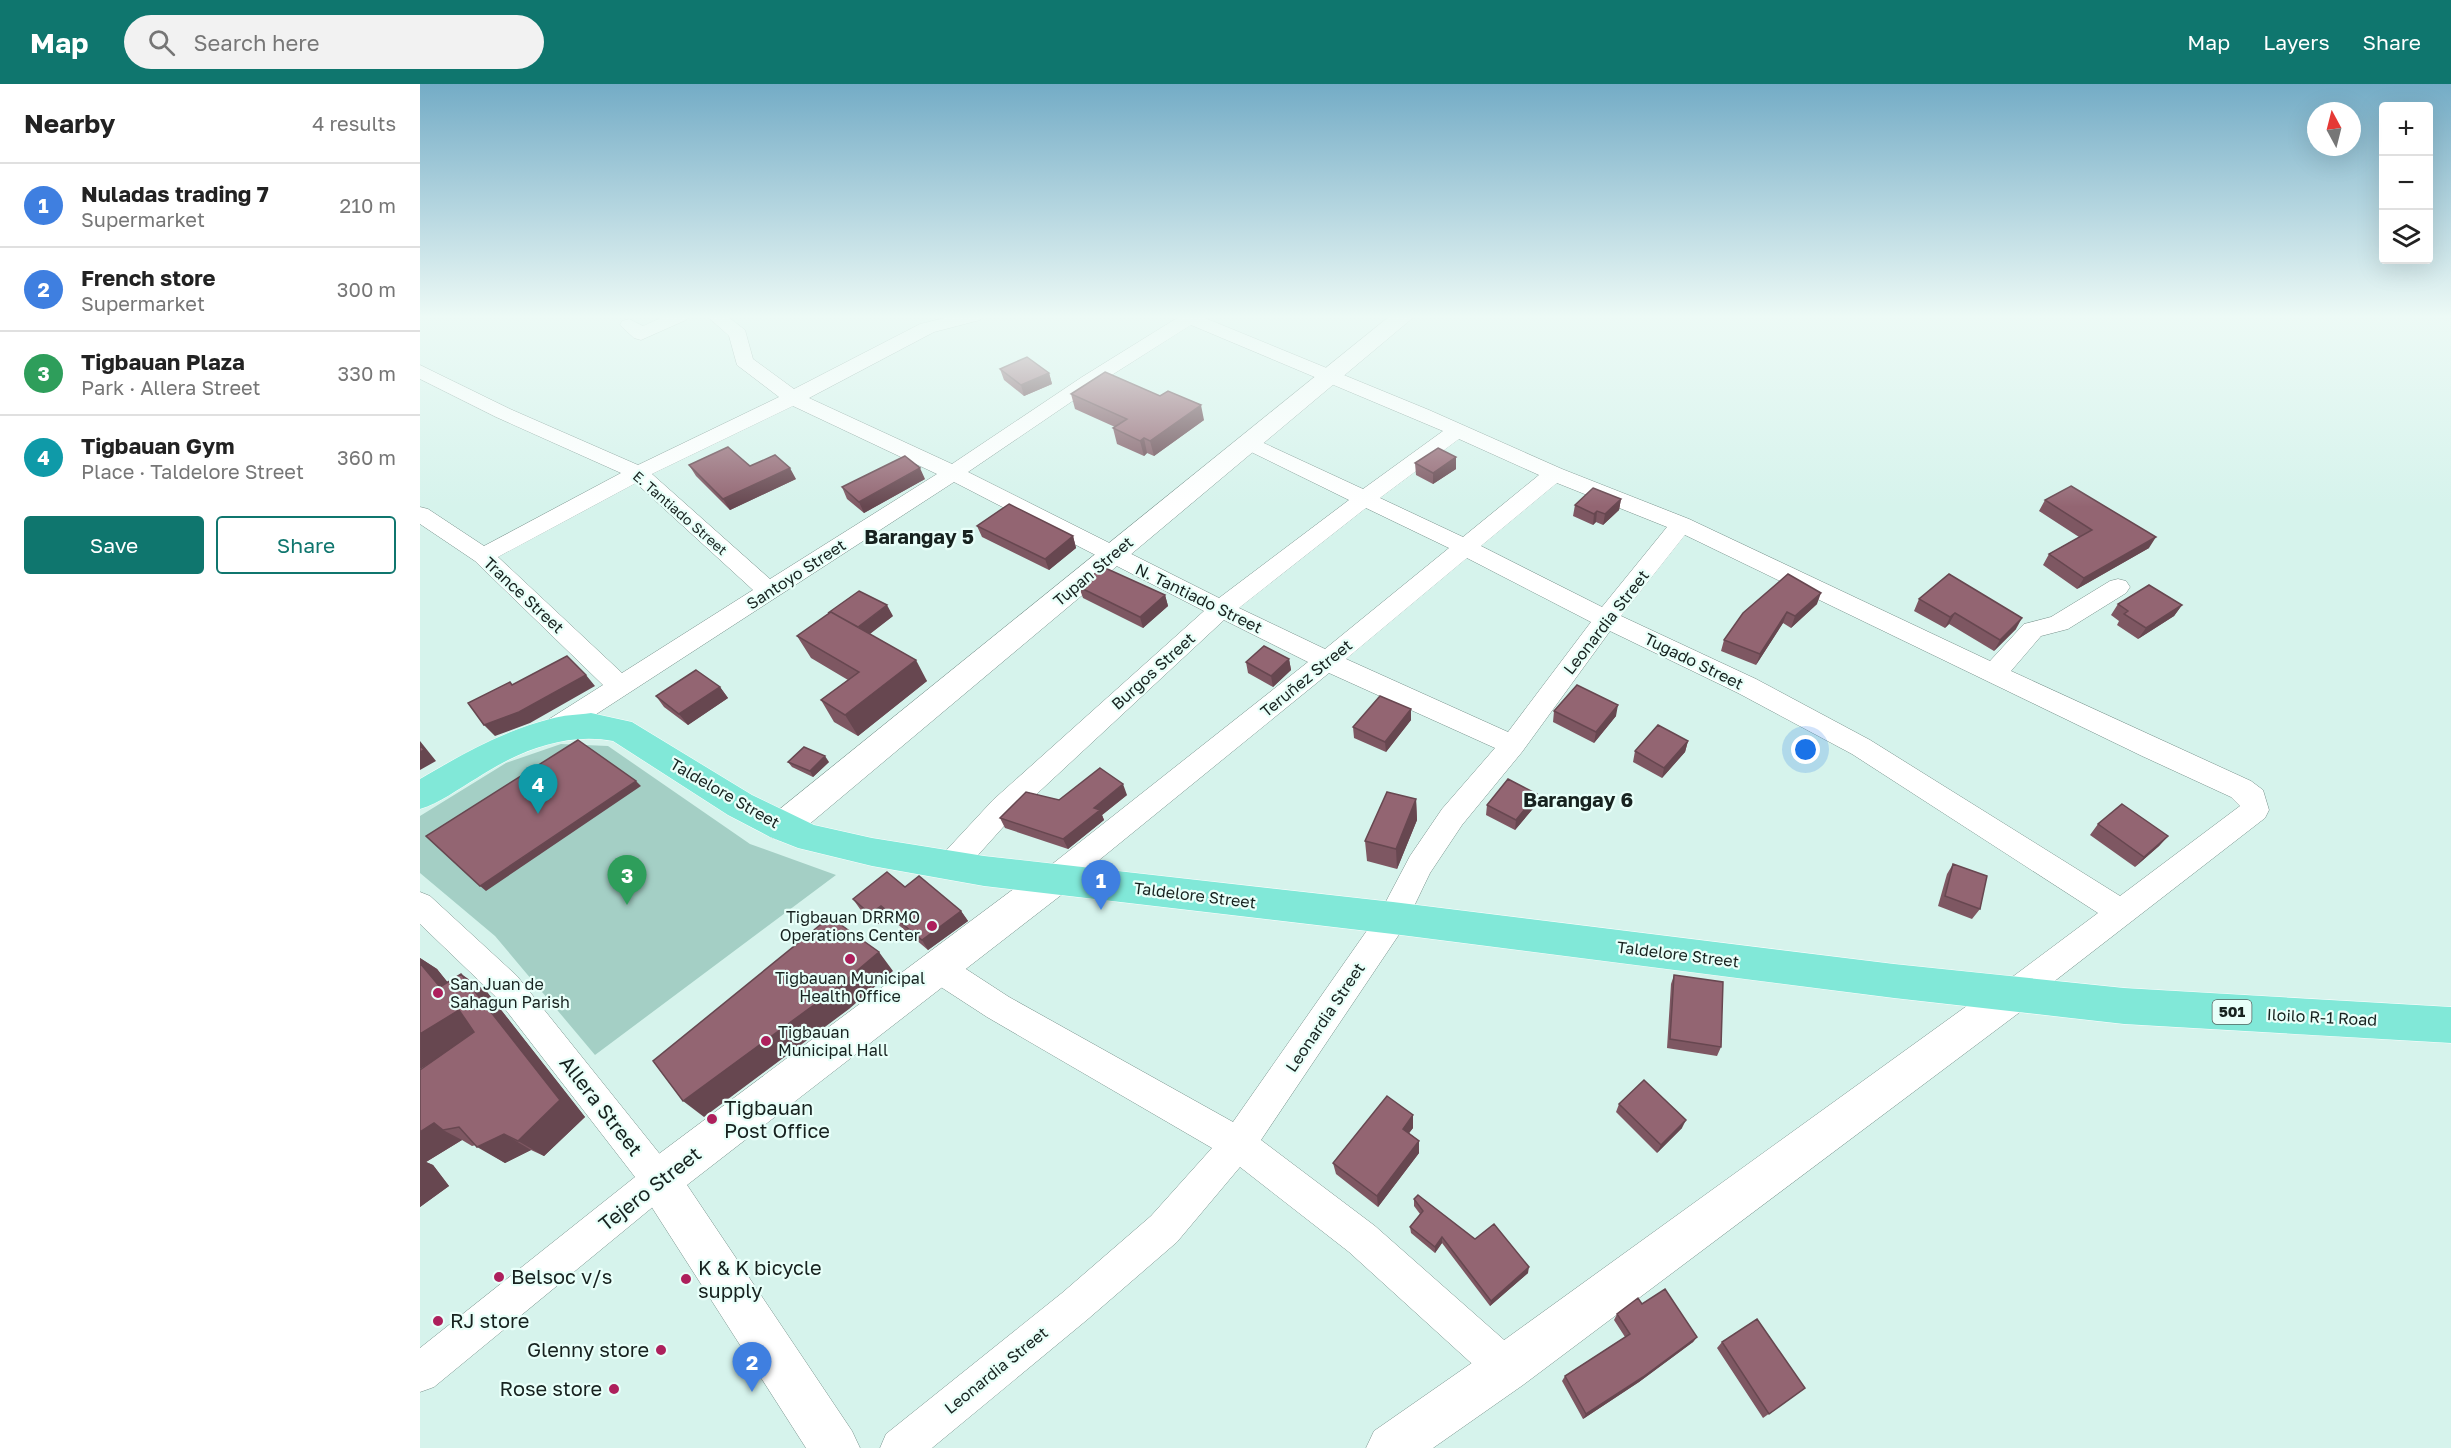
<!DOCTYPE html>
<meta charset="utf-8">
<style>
:root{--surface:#fff;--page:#f2f2f2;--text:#222;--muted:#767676;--line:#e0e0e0;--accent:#0f766e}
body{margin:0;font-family:"Golos Text",sans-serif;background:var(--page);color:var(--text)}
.controls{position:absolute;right:18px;top:18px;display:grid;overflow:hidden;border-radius:6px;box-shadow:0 6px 24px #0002}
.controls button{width:54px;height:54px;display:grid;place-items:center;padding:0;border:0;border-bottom:2px solid var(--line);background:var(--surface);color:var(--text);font:30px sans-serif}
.compass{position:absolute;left:1887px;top:18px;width:54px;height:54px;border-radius:50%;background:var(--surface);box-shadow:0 6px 24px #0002;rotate:353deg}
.you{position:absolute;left:1386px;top:666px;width:21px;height:21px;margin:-15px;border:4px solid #fff;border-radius:50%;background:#1a73e8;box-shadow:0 0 0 9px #1a73e833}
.badge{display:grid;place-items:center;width:39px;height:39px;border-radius:50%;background:var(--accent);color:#fff;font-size:20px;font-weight:700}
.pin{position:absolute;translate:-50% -50px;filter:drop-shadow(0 2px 3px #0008)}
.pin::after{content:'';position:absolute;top:32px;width:21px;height:18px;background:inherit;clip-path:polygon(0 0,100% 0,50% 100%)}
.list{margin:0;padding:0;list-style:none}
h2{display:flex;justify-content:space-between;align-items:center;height:78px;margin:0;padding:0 24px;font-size:26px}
h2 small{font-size:20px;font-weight:400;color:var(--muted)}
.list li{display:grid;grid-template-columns:39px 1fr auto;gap:18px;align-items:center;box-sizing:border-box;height:84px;padding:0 24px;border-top:2px solid var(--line)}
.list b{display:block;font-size:22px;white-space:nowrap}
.list p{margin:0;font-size:20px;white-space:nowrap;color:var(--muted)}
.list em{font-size:20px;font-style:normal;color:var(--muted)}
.actions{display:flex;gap:12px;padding:18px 24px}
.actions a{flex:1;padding:14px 0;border:2px solid var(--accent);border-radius:6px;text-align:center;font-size:21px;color:var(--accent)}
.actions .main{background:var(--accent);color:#fff}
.icon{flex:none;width:33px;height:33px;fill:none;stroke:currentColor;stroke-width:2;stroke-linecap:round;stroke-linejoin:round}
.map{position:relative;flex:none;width:2031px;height:1364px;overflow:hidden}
header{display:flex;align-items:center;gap:36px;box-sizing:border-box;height:84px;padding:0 30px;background:var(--accent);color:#fff}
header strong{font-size:28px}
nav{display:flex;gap:33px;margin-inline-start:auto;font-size:21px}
.search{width:420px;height:54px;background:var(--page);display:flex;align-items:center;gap:15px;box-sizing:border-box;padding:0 21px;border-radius:33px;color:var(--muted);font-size:22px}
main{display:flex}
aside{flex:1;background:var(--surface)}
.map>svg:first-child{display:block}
</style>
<header>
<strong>Map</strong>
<div class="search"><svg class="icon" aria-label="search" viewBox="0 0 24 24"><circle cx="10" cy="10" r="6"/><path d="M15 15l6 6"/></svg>Search here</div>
<nav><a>Map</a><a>Layers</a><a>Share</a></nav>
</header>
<main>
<aside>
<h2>Nearby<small>4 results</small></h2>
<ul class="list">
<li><span class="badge" style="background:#3f7fe0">1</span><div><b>Nuladas trading 7</b><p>Supermarket</p></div><em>210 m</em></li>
<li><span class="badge" style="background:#3f7fe0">2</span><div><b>French store</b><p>Supermarket</p></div><em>300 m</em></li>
<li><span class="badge" style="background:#2e9e5b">3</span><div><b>Tigbauan Plaza</b><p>Park · Allera Street</p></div><em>330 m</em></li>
<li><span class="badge" style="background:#0f9aa8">4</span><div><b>Tigbauan Gym</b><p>Place · Taldelore Street</p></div><em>360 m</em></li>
</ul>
<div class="actions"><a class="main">Save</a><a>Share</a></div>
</aside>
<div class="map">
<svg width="2031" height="1364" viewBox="0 0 2031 1364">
<rect width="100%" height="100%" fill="#d6f3ec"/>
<path fill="#a4cfc5" d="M141,660L188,662L330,760L416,791L175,971L75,852L0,789V732L86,679Z"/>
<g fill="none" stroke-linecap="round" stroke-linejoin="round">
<defs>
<path id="minor" d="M245,232H269L266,236L221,256L214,254L200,241L202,237L209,235L223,242Z
M287,232H307L325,246L333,275L374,305L500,240L533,232H563L560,236L514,248L389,314L532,380L662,293L757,234L755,232H780L1009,326L1142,385L1269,435L1570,577L1604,540L1631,533L1690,497L1698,495L1706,497L1710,503L1706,509L1648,545L1621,552L1591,587L1831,697L1843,706L1849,726L1845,734L1605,920L1594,924L1583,920L1578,910L1583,900L1678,829L1432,670L1318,609L1190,547L1102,668L1042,741L1010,789L984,843L841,1056L955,1142L1100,1270L1105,1284L1100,1298L1086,1303L1072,1298L929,1168L820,1083L757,1158L668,1235L512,1364H460L466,1350L642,1209L731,1132L792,1064L567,933L507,894L503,884L507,874L518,870L529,874L589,913L813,1038L962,825L990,772L1022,725L1075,664L909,589L646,803L636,806L626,803L621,794L626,785L888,578L804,536L593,732L541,790L531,793L521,790L517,781L521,772L573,716L784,527L534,398L141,653L132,656L123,653L119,646L123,639L183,601L55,477L0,440V423L8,425L64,462L201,389L76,333L0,295V281L90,325L218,381L359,313L317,281L309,252ZM771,241L1023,347L943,405L835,355L828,353L821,355L818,359L821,363L929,416L799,514L548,388L676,301ZM373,322L517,390L350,495L232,390ZM1039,355L1119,391L1043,453L960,414ZM216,399L333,506L202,589L78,473ZM1137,399L1247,443L1182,523L1061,462ZM946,424L1029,464L905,565L819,524ZM1265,451L1722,672L1811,713L1820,722L1700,812L1450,656L1336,595L1201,532ZM1047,474L1171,538L1088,648L926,575Z
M0,808L10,812L97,892L251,1084L257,1096L251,1108L14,1303L0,1308V1264L215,1093L75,912L0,840Z"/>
<path id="tertiary" d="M636,779L649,783L654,794L649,805L267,1101L432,1347L440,1364H386L224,1111L218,1096L224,1081L623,783Z
M1594,893L1608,898L1613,910L1608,922L1103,1301L1013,1364H946L954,1347L1069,1267L1580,898Z"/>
<path id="secondary" d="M970,232H995L374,753L362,757L350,753L345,743L350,733Z"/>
<path id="primary" d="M171,629L212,638L332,711L394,741L452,754L564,772L973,818L1474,880L1704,904L2031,923V959L1704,940L1474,914L973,850L564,802L452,782L378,764L350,753L308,731L193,657C144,648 97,668 57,694C38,705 20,719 0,725V695C41,671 83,647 130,635C143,631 157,631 171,629Z"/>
</defs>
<use href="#minor" stroke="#78928c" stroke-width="1"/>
<use href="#tertiary" stroke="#78928c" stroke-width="1"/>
<use href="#secondary" stroke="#78928c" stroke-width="1"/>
<use href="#primary" stroke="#fff" stroke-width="1"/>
<use href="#minor" fill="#fff" fill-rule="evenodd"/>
<use href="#tertiary" fill="#fff" fill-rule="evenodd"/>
<use href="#secondary" fill="#fff" fill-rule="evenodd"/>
<use href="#primary" fill="#81e8d8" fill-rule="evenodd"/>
</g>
<path fill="#7e5762" d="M580,285L629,289L632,300L604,312L584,296Z
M651,310L784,336L734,372L727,369L724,372L697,360L693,344L695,343L655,325Z
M1036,373V385L1013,400L996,391L995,379Z
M269,381L330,382L376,395L310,426L276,392Z
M505,395L444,429L427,415L422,403Z
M1201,415L1199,426L1183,441L1176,438L1173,441L1153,432L1155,421Z
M1625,416L1729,464L1657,505L1623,481L1629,470L1659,453L1619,427Z
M557,442L653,452L656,464L629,486L562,453Z
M659,503L745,511L748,522L723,544L663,514Z
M1499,515L1596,545L1574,567L1529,540L1525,544L1494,527Z
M1397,520L1371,544L1363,539L1336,581L1301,567L1304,556L1323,529Z
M1698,520L1762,521L1754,532L1718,555L1697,541L1699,537L1691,531Z
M473,532L450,550L507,597L438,652L414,638L401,616L428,596L391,574L377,552Z
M869,575L871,586L853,603L828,589L826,578Z
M300,603L308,614L268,641L244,623L236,612Z
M991,625V636L966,668L934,654L933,643Z
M1134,627L1196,632L1174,659L1133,638Z
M1268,657L1265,668L1242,694L1213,678L1215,667Z
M368,678H409L393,693L372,683Z
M1117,710L1116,721L1095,746L1066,731L1067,721Z
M707,711L682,731L684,736L648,765L585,744L580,734L639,716Z
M996,715L997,736L977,785L947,777L945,757Z
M1678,740L1748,752L1739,762L1715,783L1670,751Z
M1533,780L1560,825L1552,835L1518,822L1527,790Z
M485,803L541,827L548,837L508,866L468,832L458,840L440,825L433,815Z
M0,874L17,885L27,898L41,890L67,908L165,1033L124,1072L111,1066L85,1079L56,1061L52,1062L42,1056L6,1078L13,1081L29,1102L0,1123L11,978L0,985Z
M1254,891L1301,963L1297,972L1247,964L1251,900Z
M1199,1020L1262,1044L1237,1069L1196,1028Z
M993,1031V1044L989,1049L999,1057V1069L958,1123L916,1090L913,1079Z
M994,1115L1055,1155L1108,1189L1070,1222L1022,1159L1015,1169L991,1149L990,1143L1000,1130L994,1122Z
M1222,1220L1277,1253L1273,1258L1219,1298L1163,1335L1142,1297L1145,1292L1205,1253L1194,1236L1197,1230Z
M1302,1258L1385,1304L1343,1334L1297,1264Z"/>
<path fill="#674750" d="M629,289L632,300L604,312L601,301Z
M781,321L784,336L734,372L730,357Z
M724,354L727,369L724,372L720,357Z
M1036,373V385L1013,400V389Z
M370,384L376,395L310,426L303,415Z
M500,384L505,395L444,429L439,418Z
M1201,415L1199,426L1183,441L1185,430Z
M1177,427L1176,438L1173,441L1174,430Z
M653,452L656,464L629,486L625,475Z
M1736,453L1729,464L1657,505L1664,494Z
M1401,509L1397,520L1371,544L1375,532Z
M745,511L748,522L723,544L720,533Z
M467,521L473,532L443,555L437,544Z
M1762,521L1754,532L1718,555L1726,544Z
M1367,528L1363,539L1336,581L1340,570Z
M1535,529L1529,540L1525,544L1530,533Z
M1602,534L1596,545L1574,567L1580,556Z
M869,575L871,586L853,603L851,592Z
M496,576L507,597L438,652L425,631Z
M166,591L175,602L110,639L75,652L64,641Z
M300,603L308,614L268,641L259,630Z
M1198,621L1196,632L1174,659L1176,648Z
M991,625V636L966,668L965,658Z
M0,657L16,677L0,686Z
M1268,657L1265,668L1242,694L1244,684Z
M405,672L409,678L393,693L390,687Z
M216,697L221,702L66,807L60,802Z
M703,700L707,711L682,731L684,736L648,765L643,755L674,724Z
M1117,710L1116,721L1095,746L1096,736Z
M996,715L997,736L977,785L976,765Z
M1748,752L1739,762L1715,783L1724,773Z
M461,822L468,832L458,840L450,830Z
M541,827L548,837L508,866L502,856Z
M459,868L473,887L429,925L284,1033L263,1017Z
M0,874L17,885L47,922L20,903L0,879Z
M41,890L67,908L165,1033L124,1072L98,1057Z
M39,926L66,944L0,985V950Z
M993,1031V1044L983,1057V1045Z
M1266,1036L1262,1044L1237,1069L1241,1061Z
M14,1039L23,1046L42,1056L6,1078L13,1081L29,1102L0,1123V1048Z
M84,1050L111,1066L85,1079L57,1063Z
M999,1057V1069L958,1123L957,1112Z
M1022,1153V1159L1015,1169V1163Z
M1109,1183L1108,1189L1070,1222L1071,1217Z
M1277,1253L1273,1258L1219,1298L1163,1335L1166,1330Z"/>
<path fill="#936572" stroke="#674750" stroke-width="1.5" d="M607,273L629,289L601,301L580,285Z
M685,288L740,312L748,307L781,321L730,357L724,354L720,357L693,344L707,335L651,310Z
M308,363L330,382L355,371L370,384L303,415L269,381Z
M1018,364L1036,373L1013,389L995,379Z
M485,372L500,384L439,418L422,403Z
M1651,402L1736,453L1664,494L1629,470L1672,446L1625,416Z
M1173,404L1201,415L1185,430L1177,427L1174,430L1155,421Z
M589,420L653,452L625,475L557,442Z
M683,483L745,511L720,533L659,503Z
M1368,490L1401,509L1375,532L1367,528L1340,570L1304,556L1323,529Z
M1529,490L1602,534L1580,556L1535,529L1530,533L1499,515Z
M1729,501L1762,521L1726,544L1704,530L1708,527L1698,520Z
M439,507L467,521L438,543L411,528L408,529Z
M411,528L496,576L425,631L401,616L439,588L377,552Z
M844,562L869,575L851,592L826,578Z
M147,572L166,591L99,628L64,641L48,619L90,598L92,601Z
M276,586L300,603L259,630L236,612Z
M1157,601L1198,621L1176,648L1134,627Z
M960,612L991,625L965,658L933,643Z
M1238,641L1268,657L1244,684L1215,667Z
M158,656L216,697L60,802L6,752Z
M0,661L4,666L0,668Z
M384,663L405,672L390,687L368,678Z
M680,684L703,700L674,724L680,726L643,755L580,734L606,708L639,716Z
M1088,695L1117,710L1096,736L1067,721Z
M967,708L996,715L976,765L945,757Z
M1702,720L1748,752L1724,773L1678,740Z
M1533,780L1567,792L1560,825L1525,812Z
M467,788L485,803L499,792L541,827L502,856L461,822L450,830L433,815Z
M410,833L459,868L413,907L263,1017L233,977Z
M0,879L20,903L41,890L140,1016L98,1057L84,1050L57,1063L39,1043L23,1046L14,1039L0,1048V986L54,948L39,926L0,950Z
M1254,891L1303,898L1301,963L1250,955Z
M1224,996L1266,1036L1241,1061L1199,1020Z
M967,1012L993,1031L983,1045L999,1057L957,1112L913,1079Z
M998,1111L1055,1155L1074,1140L1109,1183L1071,1217L1022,1153L1015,1163L990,1143L1003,1127L994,1115Z
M1245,1205L1277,1253L1223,1293L1166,1330L1145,1292L1210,1250L1197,1230L1218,1214L1222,1220Z
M1337,1235L1385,1304L1349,1330L1302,1258Z"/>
<linearGradient id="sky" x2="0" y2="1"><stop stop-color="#74acc6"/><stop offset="0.55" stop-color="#edfaf6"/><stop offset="1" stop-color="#edfaf6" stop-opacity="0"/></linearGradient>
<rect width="2031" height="423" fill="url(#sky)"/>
<g fill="#ad205c" stroke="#e8fff9" stroke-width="2">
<circle cx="512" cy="842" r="6"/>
<circle cx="430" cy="875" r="6"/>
<circle cx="18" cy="909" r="6"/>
<circle cx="346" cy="957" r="6"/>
<circle cx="292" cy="1035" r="6"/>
<circle cx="79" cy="1193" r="6"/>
<circle cx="266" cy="1195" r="6"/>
<circle cx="18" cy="1237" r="6"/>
<circle cx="241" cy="1266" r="6"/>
<circle cx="194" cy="1305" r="6"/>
</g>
<g text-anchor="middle" stroke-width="4.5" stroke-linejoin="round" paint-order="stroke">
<g font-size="14" fill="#17221f" stroke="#e8fff9">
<text transform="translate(260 429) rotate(41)" y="5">E. Tantiado Street</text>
</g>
<rect fill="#e8fff9" stroke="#566460" stroke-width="1.5" x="1792.5" y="916" width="39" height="24" rx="4.5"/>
<g font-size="15" font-weight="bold" fill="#17221f">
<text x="1812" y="933">501</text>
</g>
<g font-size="16" fill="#17221f" stroke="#e8fff9">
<text transform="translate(673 487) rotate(-40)" y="6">Tupan Street</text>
<text transform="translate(376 490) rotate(-33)" y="6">Santoyo Street</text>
<text transform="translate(104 511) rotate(43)" y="6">Trance Street</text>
<text transform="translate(779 514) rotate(26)" y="6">N. Tantiado Street</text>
<text transform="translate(1186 538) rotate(-52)" y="6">Leonardia Street</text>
<text transform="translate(1274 577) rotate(26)" y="6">Tugado Street</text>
<text transform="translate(733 587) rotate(-42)" y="6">Burgos Street</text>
<text transform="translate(886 594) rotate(-39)" y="6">Teruñez Street</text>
<text transform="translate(305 709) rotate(30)" y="6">Taldelore Street</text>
<text transform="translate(775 811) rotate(7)" y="6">Taldelore Street</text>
<text transform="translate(1258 870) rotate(7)" y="6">Taldelore Street</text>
<text transform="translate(905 933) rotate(-56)" y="6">Leonardia Street</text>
<text transform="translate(1902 933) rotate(3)" y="6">Iloilo R-1 Road</text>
<text transform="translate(576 1286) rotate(-39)" y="6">Leonardia Street</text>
</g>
<g font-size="16" fill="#17221f" stroke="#e8fff9" text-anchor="start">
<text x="500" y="839" text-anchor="end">Tigbauan DRRMO<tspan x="500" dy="18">Operations Center</tspan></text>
<text x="430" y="900" text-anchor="middle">Tigbauan Municipal<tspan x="430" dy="18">Health Office</tspan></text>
<text x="30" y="906">San Juan de<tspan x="30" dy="18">Sahagun Parish</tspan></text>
<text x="358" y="954">Tigbauan<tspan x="358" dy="18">Municipal Hall</tspan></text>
</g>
<g font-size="20" font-weight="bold" fill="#17221f" stroke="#e8fff9">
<text x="499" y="460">Barangay 5</text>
<text x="1158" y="723">Barangay 6</text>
</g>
<g font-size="20" fill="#17221f" stroke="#e8fff9">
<text transform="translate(181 1022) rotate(52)" y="7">Allera Street</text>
<text transform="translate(230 1105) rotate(-38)" y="7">Tejero Street</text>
</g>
<g font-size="20" fill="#17221f" stroke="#e8fff9" text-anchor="start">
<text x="304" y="1031">Tigbauan<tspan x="304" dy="23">Post Office</tspan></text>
<text x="278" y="1191">K &amp; K bicycle<tspan x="278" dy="23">supply</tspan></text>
<text x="91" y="1200">Belsoc v/s</text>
<text x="30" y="1244">RJ store</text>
<text x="229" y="1273" text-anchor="end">Glenny store</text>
<text x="182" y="1312" text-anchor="end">Rose store</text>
</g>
</g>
</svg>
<div class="controls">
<button>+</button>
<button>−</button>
<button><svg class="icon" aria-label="layers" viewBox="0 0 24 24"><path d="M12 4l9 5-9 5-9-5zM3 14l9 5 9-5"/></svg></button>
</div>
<svg class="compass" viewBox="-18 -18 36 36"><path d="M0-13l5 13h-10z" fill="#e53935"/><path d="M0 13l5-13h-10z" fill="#767676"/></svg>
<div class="you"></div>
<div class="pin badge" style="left:681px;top:826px;background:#3f7fe0">1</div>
<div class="pin badge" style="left:332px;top:1308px;background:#3f7fe0">2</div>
<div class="pin badge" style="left:207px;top:821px;background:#2e9e5b">3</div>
<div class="pin badge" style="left:118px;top:730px;background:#0f9aa8">4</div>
</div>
</main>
